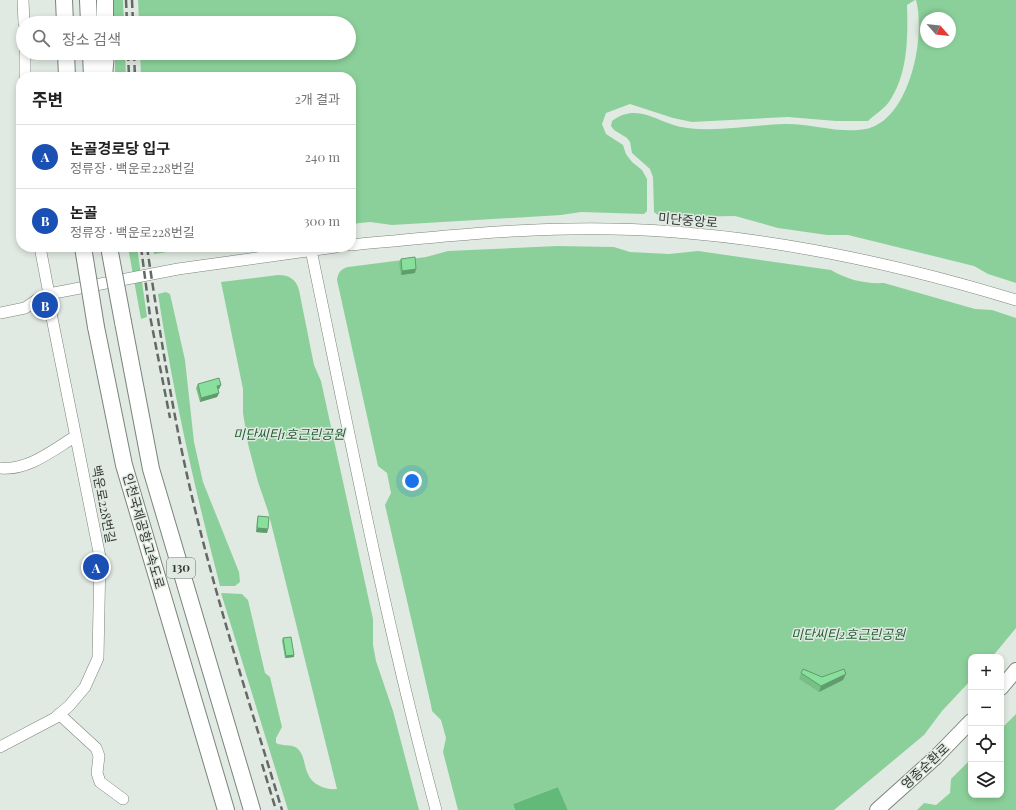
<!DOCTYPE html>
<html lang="ko">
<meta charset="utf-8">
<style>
:root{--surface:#fff;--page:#f2f2f2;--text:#222;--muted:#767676;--line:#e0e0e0;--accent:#0f766e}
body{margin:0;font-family:"Playfair Display","Noto Sans KR",serif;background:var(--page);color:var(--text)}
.controls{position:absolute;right:12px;bottom:12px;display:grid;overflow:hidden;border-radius:8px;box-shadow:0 2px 6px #0003}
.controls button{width:36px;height:36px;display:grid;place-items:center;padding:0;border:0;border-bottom:1px solid var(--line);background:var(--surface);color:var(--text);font:20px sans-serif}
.compass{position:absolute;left:920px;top:12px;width:36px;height:36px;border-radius:50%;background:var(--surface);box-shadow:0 2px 6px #0003;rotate:117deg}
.you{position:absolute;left:412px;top:481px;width:14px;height:14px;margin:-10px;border:3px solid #fff;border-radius:50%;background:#1a73e8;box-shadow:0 0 0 6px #1a73e833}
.badge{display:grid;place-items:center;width:26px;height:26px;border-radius:50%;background:var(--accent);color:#fff;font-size:13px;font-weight:700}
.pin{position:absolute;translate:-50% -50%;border:2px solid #fff;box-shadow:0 1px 4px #0006}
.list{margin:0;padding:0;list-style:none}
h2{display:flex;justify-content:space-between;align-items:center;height:52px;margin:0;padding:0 16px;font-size:17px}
h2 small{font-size:13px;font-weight:400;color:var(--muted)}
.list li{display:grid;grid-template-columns:26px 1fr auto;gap:12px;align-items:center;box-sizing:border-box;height:64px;padding:0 16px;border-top:1px solid var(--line)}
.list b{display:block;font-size:15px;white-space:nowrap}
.list p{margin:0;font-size:13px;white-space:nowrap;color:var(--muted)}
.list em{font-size:13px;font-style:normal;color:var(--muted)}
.icon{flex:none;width:22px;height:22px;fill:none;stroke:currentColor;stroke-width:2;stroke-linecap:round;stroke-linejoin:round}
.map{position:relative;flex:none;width:1016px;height:810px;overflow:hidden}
.search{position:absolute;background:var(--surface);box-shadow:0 2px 6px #0003;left:16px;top:16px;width:340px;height:44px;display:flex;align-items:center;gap:10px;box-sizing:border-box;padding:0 14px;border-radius:22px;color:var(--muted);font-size:15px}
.panel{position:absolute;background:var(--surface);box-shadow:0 2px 6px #0003;left:16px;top:72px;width:340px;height:180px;border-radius:16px}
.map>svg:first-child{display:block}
</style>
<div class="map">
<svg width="1016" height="810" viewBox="0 0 1016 810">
<rect width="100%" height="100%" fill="#e1eae2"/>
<path fill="#8bd09a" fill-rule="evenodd" d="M114,0H123L124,23H114Z
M138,0H915L907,5C908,38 908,74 889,102C884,109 874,115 868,121H836L788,117L692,122L673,118L630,104L606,113L602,124L606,134L623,145L626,154L632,162L642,170L647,179V211L644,214L581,212L561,215L392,225L370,222L351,224V77H141L140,53H349V23H139Z
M916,0H1016V283L988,274L974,266L848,235H827L778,228L735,216L684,217L658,215L654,212L653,177L650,169L632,153L630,142L627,138L614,130L611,126L612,121C639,101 659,125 687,128C719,132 752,125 784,124C811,123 839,134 866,129C910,120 926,36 916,0ZM926,18H950V42H926Z
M115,53H125L126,77H115Z
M557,246L614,247L630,252L669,254L698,251L831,270C848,280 865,284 884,283L975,309L992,310L1016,318V628L992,657H971V680L942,711L924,735L834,810H568L558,787L513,804L515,810H458L443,752L446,738L441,720L432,711L431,705L385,505L391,493L387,473L378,466L337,280C338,272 341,269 348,267L426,257L448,251Z
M128,247H137L147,317L141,319Z
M153,247H201L154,254Z
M278,275C289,275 296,279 299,290L314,365L321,381L373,619V645L376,661L393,711L419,810H288L221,593L242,594L248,600L265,673L270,677L282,727L276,738V743C284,747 293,743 299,750C305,757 304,767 308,774C312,785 326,790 337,789L268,511L258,482L248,444L243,413V389L221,282Z
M166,292L170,294L185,360L194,442L203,482L239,572L240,582L235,586H220C195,490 173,393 158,294Z
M1016,714V810H917L924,803L936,805L950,793L951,779L971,759V795H1001V729Z"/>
<path fill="#63b978" d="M558,787L568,810H515L513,804Z"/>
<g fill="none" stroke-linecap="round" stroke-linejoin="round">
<defs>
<path id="minor" d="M23,0L24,23
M25,53V77
M351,245C424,238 497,230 570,229C721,226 872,256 1016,300
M311,250C350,437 386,625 436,810
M0,313L25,308L41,297L49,294L178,269L336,247
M0,468C28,471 53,450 76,436
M59,714L96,748L99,756L97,773L100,782L123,799
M0,747L55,718L69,706L85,687L98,658L100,557L51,313L49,294L40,247"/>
<path id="major" d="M1001,688L1016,670
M877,810L936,757L971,721"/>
<path id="highway" d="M64,0L65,23
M88,0L89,23
M105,0V23
M66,53L67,77
M91,53L92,77
M104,77L106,53
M123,322L151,469L252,810
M96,327L124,465L226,810"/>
</defs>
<use href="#minor" stroke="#7b847c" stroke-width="12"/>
<use href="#major" stroke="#7b847c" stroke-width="16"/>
<use href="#highway" stroke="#7b847c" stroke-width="18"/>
<use href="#minor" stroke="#fff" stroke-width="11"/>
<use href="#major" stroke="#fff" stroke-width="14"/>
<use href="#highway" stroke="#fff" stroke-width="16"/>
<path stroke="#636964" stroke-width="2.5" stroke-dasharray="8 4" stroke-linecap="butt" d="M126,0L127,23
M132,0L133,23
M128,53L129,77
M134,53L135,77
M141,247L150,316L170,418
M147,247C156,309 166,370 178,432C203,560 244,685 282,810
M262,764L276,810"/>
<defs>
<path id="highway-bridge" d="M83,247L96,327
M109,247L123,322"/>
</defs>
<use href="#highway-bridge" stroke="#7b847c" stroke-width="18" stroke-linecap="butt"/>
<use href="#highway-bridge" stroke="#fff" stroke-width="16"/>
</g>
<path fill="#76c086" d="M401,259L416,269L415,273L401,275L399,263Z
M198,384L221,385L219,389H218L219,393L217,397L200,402L196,388Z
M258,516L268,529L267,533L256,532L257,520Z
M283,638L294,655V657L285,658L282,641Z
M801,673L822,677L843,680L819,692L799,679Z"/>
<path fill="#609c6d" d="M416,269L415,273L401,275L402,271Z
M221,385L219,389L215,390L217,386Z
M219,393L217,397L200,402L201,398Z
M257,528L268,529L267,533L256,532Z
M294,655V657L285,658L286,656Z
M846,674L843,680L819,692L821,686Z"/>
<path fill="#89df9c" stroke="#609c6d" d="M415,257L416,269L402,271L401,259Z
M219,378L221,385L217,386L219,393L201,398L198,384Z
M258,516L269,517L268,529L257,528Z
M291,637L294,655L286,656L283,638Z
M803,669L822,677L844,669L846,674L821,686L801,673Z"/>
<g text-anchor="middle" stroke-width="3" stroke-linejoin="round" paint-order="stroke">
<rect fill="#e1eae2" stroke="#686d69" stroke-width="1" x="167" y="558" width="28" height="20" rx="3"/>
<g font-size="12" font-weight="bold" fill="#343835">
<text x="181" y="572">130</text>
</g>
<g font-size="13" fill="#343835" stroke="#e1eae2">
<text transform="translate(688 220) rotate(5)" y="5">미단중앙로</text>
<text transform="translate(104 504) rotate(79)" y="5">백운로228번길</text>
<text transform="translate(144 531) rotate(74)" y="5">인천국제공항고속도로</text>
<text transform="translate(925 766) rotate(-43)" y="5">영종순환로</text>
</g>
<g font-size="13" font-style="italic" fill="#225e33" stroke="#e1eae2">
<text x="289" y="439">미단씨티1호근린공원</text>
<text x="848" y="639">미단씨티2호근린공원</text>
</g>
</g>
</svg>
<div class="controls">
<button>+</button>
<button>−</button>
<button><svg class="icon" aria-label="locate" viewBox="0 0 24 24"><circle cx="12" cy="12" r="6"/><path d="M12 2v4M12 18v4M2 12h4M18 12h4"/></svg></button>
<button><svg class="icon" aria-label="layers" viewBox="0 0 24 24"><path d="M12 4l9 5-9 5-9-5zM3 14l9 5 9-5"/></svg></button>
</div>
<svg class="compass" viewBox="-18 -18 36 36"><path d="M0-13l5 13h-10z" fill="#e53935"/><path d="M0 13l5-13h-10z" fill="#767676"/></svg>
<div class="you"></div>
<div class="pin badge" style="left:96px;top:567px;background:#1a4fb4">A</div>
<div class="pin badge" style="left:45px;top:305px;background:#1a4fb4">B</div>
<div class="search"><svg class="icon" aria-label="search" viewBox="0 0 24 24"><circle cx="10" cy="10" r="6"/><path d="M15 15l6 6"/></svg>장소 검색</div>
<section class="panel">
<h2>주변<small>2개 결과</small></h2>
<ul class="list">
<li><span class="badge" style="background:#1a4fb4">A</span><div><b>논골경로당 입구</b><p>정류장 · 백운로228번길</p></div><em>240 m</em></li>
<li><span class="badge" style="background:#1a4fb4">B</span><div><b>논골</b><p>정류장 · 백운로228번길</p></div><em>300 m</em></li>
</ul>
</section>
</div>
